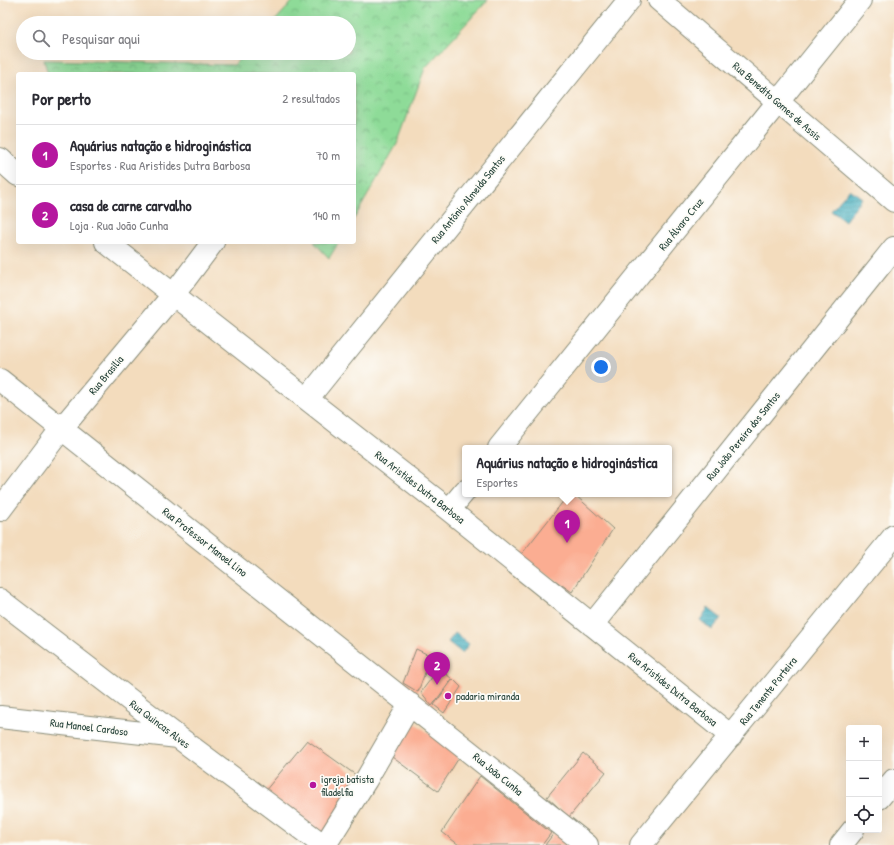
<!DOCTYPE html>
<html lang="pt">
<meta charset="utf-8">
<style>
:root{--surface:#fff;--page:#f7f7f7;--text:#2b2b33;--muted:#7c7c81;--line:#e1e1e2;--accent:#b5179e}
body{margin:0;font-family:"Patrick Hand",sans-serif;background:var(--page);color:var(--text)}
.controls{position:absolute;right:12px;bottom:12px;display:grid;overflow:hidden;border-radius:4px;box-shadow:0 4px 16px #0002}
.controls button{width:36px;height:36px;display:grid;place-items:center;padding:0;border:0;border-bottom:1px solid var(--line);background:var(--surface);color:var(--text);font:20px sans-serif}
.you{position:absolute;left:601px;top:367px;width:14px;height:14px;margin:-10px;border:3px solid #fff;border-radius:50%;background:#1a73e8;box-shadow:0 0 0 6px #1a73e833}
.badge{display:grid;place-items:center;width:26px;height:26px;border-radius:50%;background:var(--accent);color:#fff;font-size:13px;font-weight:700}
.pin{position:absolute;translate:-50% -33px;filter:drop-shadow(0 1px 2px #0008)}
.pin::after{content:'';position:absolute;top:21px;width:14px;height:12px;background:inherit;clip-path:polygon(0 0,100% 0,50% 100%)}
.popup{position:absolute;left:462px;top:445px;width:210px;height:52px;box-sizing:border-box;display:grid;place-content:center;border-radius:4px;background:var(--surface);filter:drop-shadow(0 1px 3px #0005);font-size:13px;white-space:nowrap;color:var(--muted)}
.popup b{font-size:15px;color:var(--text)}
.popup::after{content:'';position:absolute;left:50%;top:100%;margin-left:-8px;border:8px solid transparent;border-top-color:var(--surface)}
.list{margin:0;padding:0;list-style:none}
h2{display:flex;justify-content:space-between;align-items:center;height:52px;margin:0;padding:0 16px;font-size:17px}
h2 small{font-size:13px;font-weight:400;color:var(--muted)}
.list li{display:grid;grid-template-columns:26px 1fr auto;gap:12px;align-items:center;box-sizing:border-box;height:60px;padding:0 16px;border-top:1px solid var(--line)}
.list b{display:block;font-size:15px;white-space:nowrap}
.list p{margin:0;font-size:13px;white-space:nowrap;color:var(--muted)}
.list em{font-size:13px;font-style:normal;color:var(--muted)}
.icon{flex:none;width:22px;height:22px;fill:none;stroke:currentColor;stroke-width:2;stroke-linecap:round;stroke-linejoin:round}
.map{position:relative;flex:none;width:894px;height:845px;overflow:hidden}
.search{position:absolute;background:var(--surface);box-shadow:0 4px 16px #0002;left:16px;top:16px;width:340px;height:44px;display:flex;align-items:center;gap:10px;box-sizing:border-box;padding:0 14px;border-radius:22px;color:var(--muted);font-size:15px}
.panel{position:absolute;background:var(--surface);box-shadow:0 4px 16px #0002;left:16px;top:72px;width:340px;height:172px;border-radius:4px}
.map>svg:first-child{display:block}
</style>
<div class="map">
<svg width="894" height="845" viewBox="0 0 894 845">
<defs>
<pattern id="park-crowns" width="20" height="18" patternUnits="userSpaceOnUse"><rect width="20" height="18" fill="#8edb98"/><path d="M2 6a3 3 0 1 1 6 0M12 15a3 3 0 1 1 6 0" fill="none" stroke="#73b37d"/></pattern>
<pattern id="water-rules" width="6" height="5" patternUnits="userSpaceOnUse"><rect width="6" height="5" fill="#3dabbc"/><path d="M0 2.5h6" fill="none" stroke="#338c9a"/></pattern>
</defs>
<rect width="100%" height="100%" fill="#fdfcf7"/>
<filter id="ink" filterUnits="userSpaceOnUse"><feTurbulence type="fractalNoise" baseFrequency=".025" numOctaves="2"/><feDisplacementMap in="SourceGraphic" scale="8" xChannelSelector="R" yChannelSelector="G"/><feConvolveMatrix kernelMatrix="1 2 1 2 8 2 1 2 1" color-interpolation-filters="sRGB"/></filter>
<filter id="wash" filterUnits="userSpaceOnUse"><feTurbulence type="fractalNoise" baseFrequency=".012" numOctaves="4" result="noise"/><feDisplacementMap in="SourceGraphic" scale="16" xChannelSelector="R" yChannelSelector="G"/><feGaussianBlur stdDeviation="0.9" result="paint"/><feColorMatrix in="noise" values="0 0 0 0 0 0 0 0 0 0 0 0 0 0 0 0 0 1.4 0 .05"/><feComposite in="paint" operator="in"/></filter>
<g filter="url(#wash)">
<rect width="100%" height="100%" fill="#f3dcbd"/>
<path fill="url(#park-crowns)" stroke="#568c66" d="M294,0H488L425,68L397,144L354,219V74H48L44,60L234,65L245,53H349V23H273Z
M314,242H339L329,258Z"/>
<path fill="url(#water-rules)" stroke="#2e7478" d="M850,189L862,198L845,221L831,211Z
M708,608L721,618L712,630L700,620Z
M455,633L469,644L462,653L448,642Z"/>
<g id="blocks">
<path fill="#fbad92" d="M569,494H574L613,529L572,592L520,556Z
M416,649L431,656L418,692L403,683Z
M439,668L452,679L432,706L421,692Z
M453,679L461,687L444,713L434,705Z
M412,721L460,756L438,791L392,757Z
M307,740L360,778L324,838L265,791Z
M583,753L606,772L569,817L547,797Z
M480,776L551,833L542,845H459L442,832Z
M554,833L570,845H545Z"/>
</g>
</g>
<g filter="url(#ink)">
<use href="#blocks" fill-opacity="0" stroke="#898c78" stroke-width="1"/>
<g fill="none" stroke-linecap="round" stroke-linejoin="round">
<defs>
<path id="minor" d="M659,0L894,201
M0,159L18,175
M106,242L449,510L731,736
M0,380L587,845
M308,398L629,0
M499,448L860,0
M0,510L62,428L174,294L213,242
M449,510L465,491
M0,600L178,737L323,845
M592,625L894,248
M0,717L178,737
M879,798L894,780
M325,845L366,780L410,704
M641,845L894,536
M841,845L853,830"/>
</defs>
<use href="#minor" stroke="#898c78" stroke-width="24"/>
<use href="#minor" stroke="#fff" stroke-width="22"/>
</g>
</g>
<g fill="#b5179e" stroke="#fdfcf7" stroke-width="1.5">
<circle cx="448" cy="696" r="4"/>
<circle cx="313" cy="785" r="4"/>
</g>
<g text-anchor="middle" stroke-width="3.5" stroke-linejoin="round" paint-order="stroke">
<g font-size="11" fill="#1f3d34" stroke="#fdfcf7">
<text transform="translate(777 101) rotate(41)" y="4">Rua Benedito Gomes de Assis</text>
<text transform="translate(468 199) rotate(-51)" y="4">Rua Antônio Almeida Santos</text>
<text transform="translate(681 224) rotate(-51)" y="4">Rua Álvaro Cruz</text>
<text transform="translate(106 375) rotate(-50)" y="4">Rua Brasília</text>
<text transform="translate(743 436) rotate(-51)" y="4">Rua João Pereira dos Santos</text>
<text transform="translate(420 487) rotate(38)" y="4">Rua Aristides Dutra Barbosa</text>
<text transform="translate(205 542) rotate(38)" y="4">Rua Professor Manoel Lino</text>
<text transform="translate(673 689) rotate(39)" y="4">Rua Aristides Dutra Barbosa</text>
<text transform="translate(768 691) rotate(-51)" y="4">Rua Tenente Porteira</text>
<text transform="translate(160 724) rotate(37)" y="4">Rua Quincas Alves</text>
<text transform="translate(89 727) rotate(7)" y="4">Rua Manoel Cardoso</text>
<text transform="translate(498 774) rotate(39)" y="4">Rua João Cunha</text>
</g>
<g font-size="11" fill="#1f3d34" stroke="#fdfcf7" text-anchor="start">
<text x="456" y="700">padaria miranda</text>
<text x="321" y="783">igreja batista<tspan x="321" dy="13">filadelfia</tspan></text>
</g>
</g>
</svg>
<div class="controls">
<button>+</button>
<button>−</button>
<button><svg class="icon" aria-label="locate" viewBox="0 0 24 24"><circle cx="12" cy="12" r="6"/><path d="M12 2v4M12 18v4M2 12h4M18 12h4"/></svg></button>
</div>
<div class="you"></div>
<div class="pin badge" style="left:567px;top:543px">1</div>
<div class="popup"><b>Aquárius natação e hidroginástica</b>Esportes</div>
<div class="pin badge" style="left:437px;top:685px">2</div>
<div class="search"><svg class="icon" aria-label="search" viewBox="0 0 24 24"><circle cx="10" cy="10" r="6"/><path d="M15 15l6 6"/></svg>Pesquisar aqui</div>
<section class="panel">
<h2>Por perto<small>2 resultados</small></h2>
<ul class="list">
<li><span class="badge">1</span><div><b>Aquárius natação e hidroginástica</b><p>Esportes · Rua Aristides Dutra Barbosa</p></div><em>70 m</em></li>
<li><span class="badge">2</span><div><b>casa de carne carvalho</b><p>Loja · Rua João Cunha</p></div><em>140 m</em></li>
</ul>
</section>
</div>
